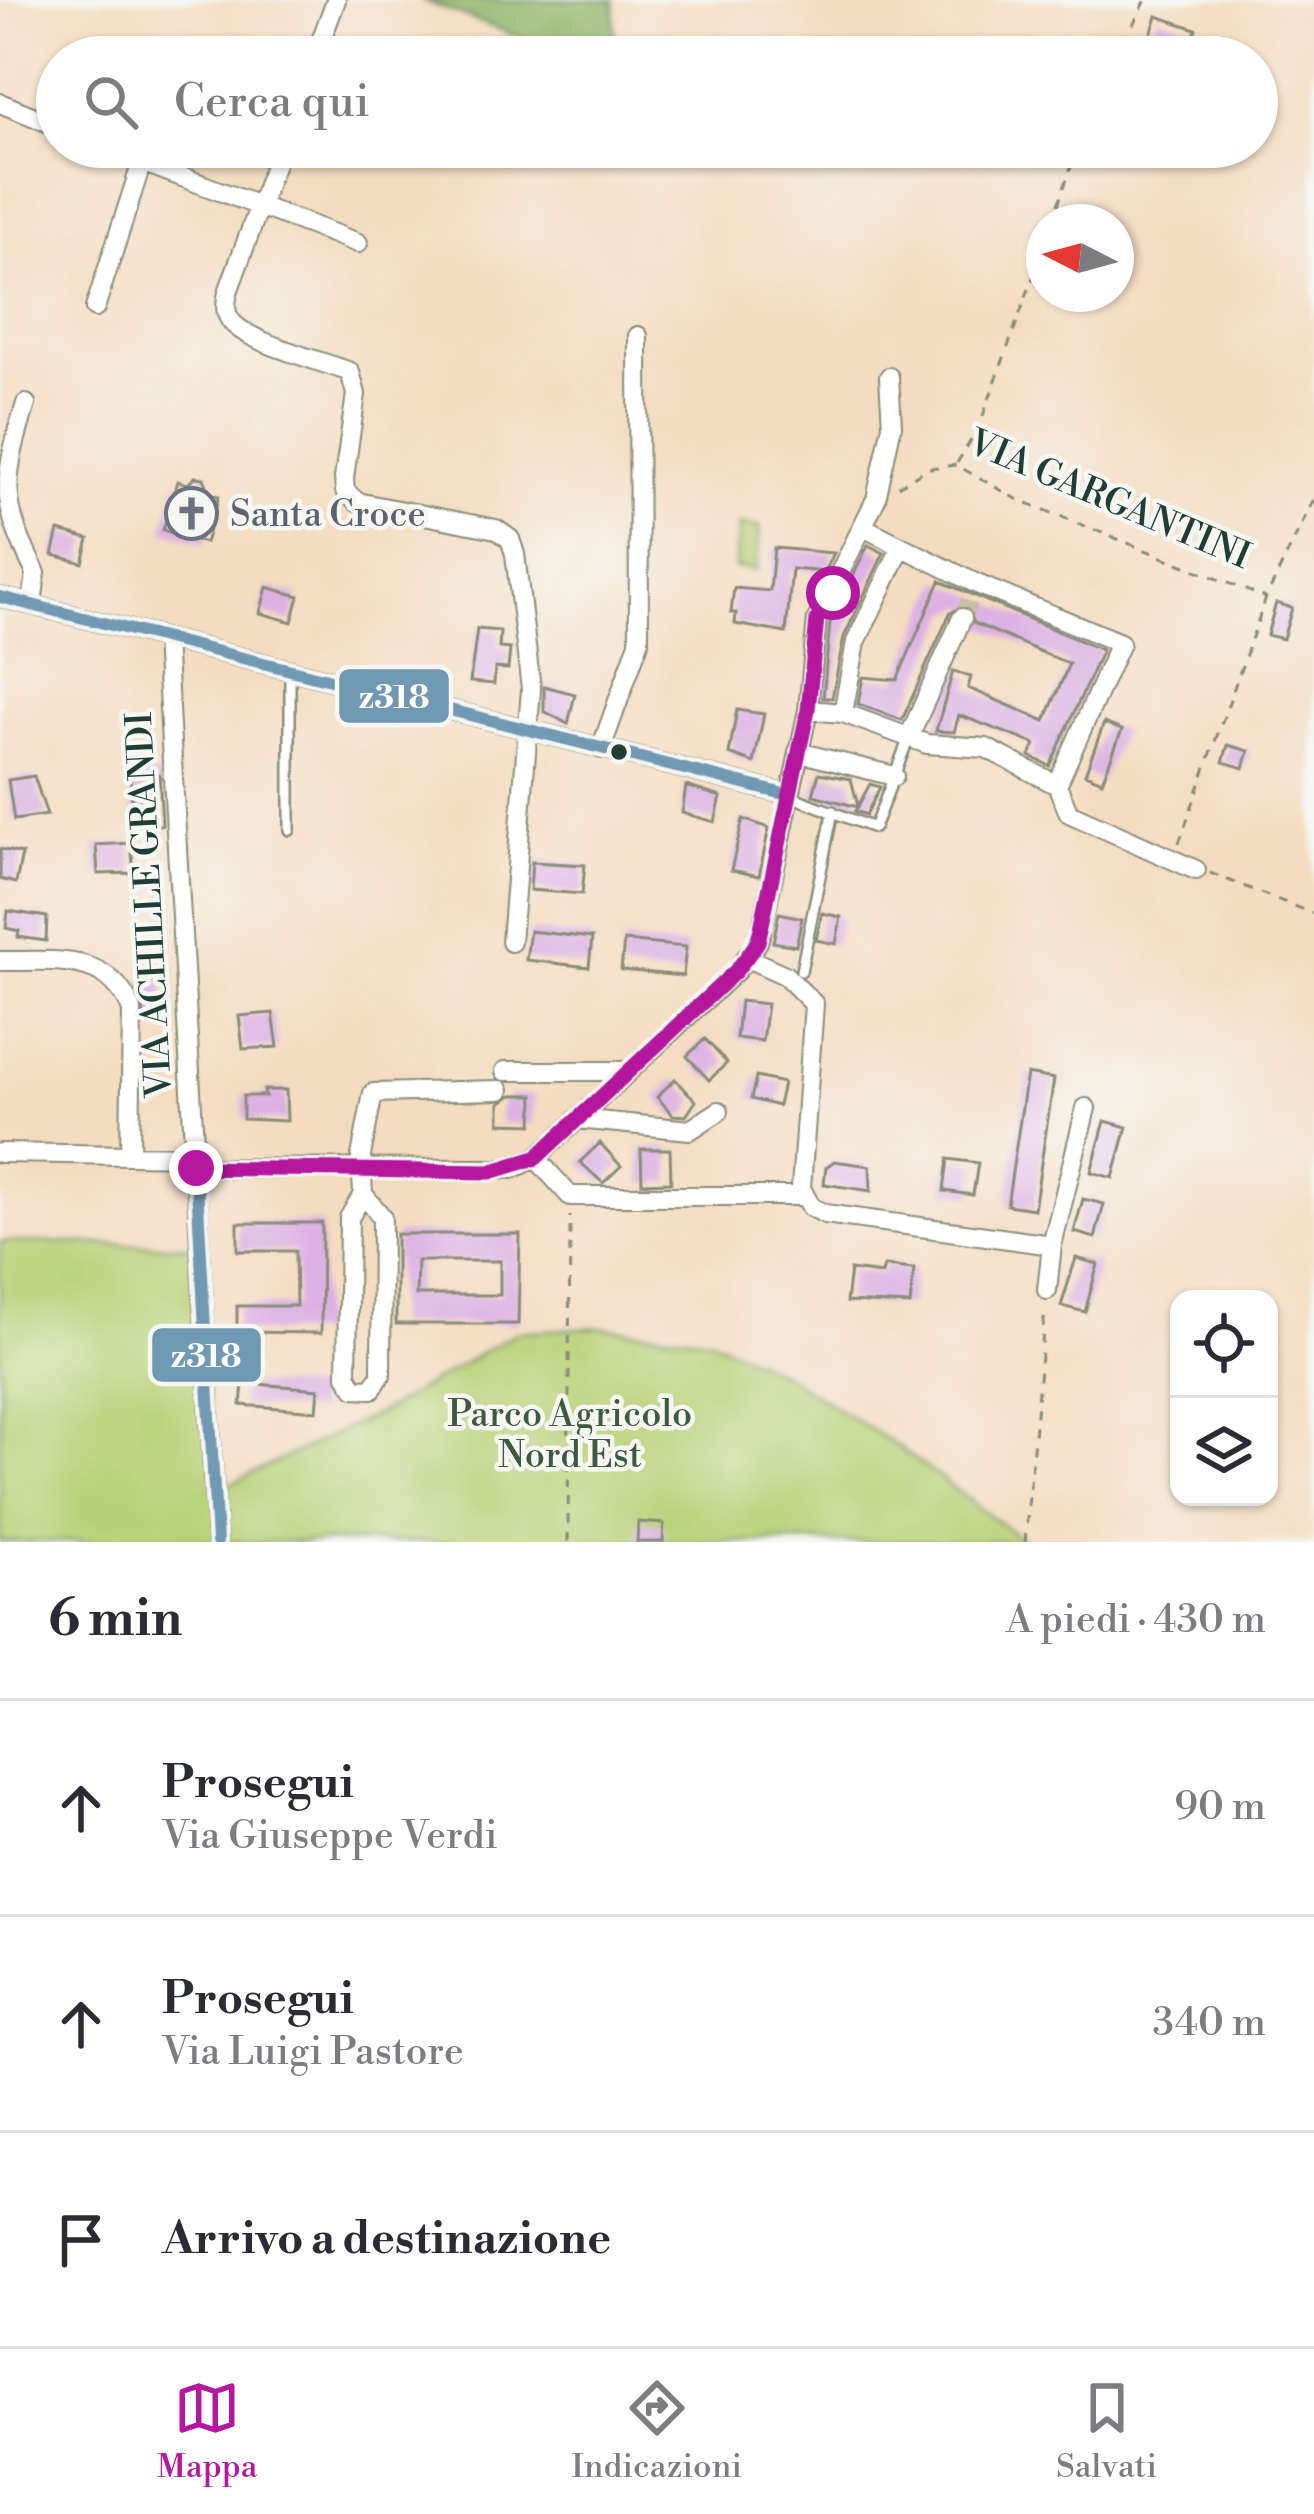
<!DOCTYPE html>
<html lang="it">
<meta charset="utf-8">
<style>
:root{--surface:#fff;--page:#f2f2f3;--text:#2b2b33;--muted:#7c7c81;--line:#e1e1e2;--accent:#b5179e}
body{margin:0;font-family:"Libre Bodoni",serif;background:var(--page);color:var(--text)}
.controls{position:absolute;right:36px;bottom:36px;display:grid;overflow:hidden;border-radius:24px;box-shadow:0 3px 9px #0004}
.controls button{width:108px;height:108px;display:grid;place-items:center;padding:0;border:0;border-bottom:3px solid var(--line);background:var(--surface);color:var(--text);font:60px sans-serif}
.compass{position:absolute;left:1026px;top:204px;width:108px;height:108px;border-radius:50%;background:var(--surface);box-shadow:0 3px 9px #0004;rotate:276deg}
.stop{position:absolute;width:36px;height:36px;margin:-27px;border:9px solid #b5179e;border-radius:50%;background:#fff}
.stop.end{background:#b5179e;border-color:#fff;box-shadow:0 3px 12px #0008}
.list{margin:0;padding:0;list-style:none}
h2{display:flex;justify-content:space-between;align-items:center;height:156px;margin:0;padding:0 48px;font-size:51px}
h2 small{font-size:39px;font-weight:400;color:var(--muted)}
.list li{display:grid;grid-template-columns:78px 1fr auto;gap:36px;align-items:center;box-sizing:border-box;height:216px;padding:0 48px;border-top:3px solid var(--line)}
.list b{display:block;font-size:45px;white-space:nowrap}
.list p{margin:0;font-size:39px;white-space:nowrap;color:var(--muted)}
.list em{font-size:39px;font-style:normal;color:var(--muted)}
.icon{flex:none;width:66px;height:66px;fill:none;stroke:currentColor;stroke-width:2;stroke-linecap:round;stroke-linejoin:round}
.map{position:relative;flex:none;width:1314px;height:1542px;overflow:hidden}
.search{position:absolute;background:var(--surface);box-shadow:0 3px 9px #0004;left:36px;right:36px;top:36px;height:132px;display:flex;align-items:center;gap:30px;box-sizing:border-box;padding:0 42px;border-radius:66px;color:var(--muted);font-size:45px}
.sheet{height:804px;background:var(--surface)}
nav{display:flex;justify-content:space-around;align-items:center;box-sizing:border-box;height:168px;border-top:3px solid var(--line);background:var(--surface);font-size:33px;color:var(--muted)}
nav a{display:grid;justify-items:center;gap:6px}
nav .on{color:var(--accent)}
.map>svg:first-child{display:block}
</style>
<div class="map">
<svg width="1314" height="1542" viewBox="0 0 1314 1542">
<rect width="100%" height="100%" fill="#f6f6f2"/>
<filter id="ink" filterUnits="userSpaceOnUse"><feTurbulence type="fractalNoise" baseFrequency=".00833" numOctaves="2"/><feDisplacementMap in="SourceGraphic" scale="24" xChannelSelector="R" yChannelSelector="G"/><feConvolveMatrix kernelMatrix="1 2 1 2 8 2 1 2 1" color-interpolation-filters="sRGB"/></filter>
<filter id="wash" filterUnits="userSpaceOnUse"><feTurbulence type="fractalNoise" baseFrequency=".004" numOctaves="4" result="noise"/><feDisplacementMap in="SourceGraphic" scale="48" xChannelSelector="R" yChannelSelector="G"/><feGaussianBlur stdDeviation="2.7" result="paint"/><feColorMatrix in="noise" values="0 0 0 0 0 0 0 0 0 0 0 0 0 0 0 0 0 1.4 0 .05"/><feComposite in="paint" operator="in"/></filter>
<g filter="url(#wash)">
<rect width="100%" height="100%" fill="#f4dcc0"/>
<path fill="#b7d075" stroke="#6b8654" stroke-width="3" d="M739,525L760,527L756,570L735,568Z
M0,1242L194,1246L216,1491L385,1410L517,1332L599,1327L708,1338L782,1373L899,1448L1025,1542H0Z"/>
<path fill="#91b266" stroke="#58784d" stroke-width="3" d="M422,0H614L615,57H570Z"/>
<g id="blocks">
<path fill="#dcb1e3" fill-rule="evenodd" d="M1157,16L1196,29L1188,53L1149,40Z
M195,477L204,478L210,494L219,496L205,543L163,530L178,481L188,484Z
M59,531L89,539L83,563L53,555Z
M868,545L884,553L844,637L832,698H823L830,623Z
M774,548L834,553L825,572L792,569L786,633L735,624L736,613H731L734,588L770,591Z
M940,581L1102,650L1050,766L1030,756L1035,744L959,715L954,732L936,731L953,671L971,677L968,688L1045,721L1069,664L974,623L966,605L950,613L902,720L858,704L863,677L897,680Z
M267,587L299,596L292,622L260,613Z
M1276,603L1292,608L1283,639L1267,635Z
M477,629L500,631L499,648L510,649L508,669L495,668L494,684L470,682Z
M544,686L575,694L568,724L544,711Z
M737,710L764,714L754,763L729,754Z
M1104,723L1122,730L1102,781L1085,774Z
M1228,745L1249,751L1244,768L1223,762Z
M819,773L851,779L858,806L870,784L880,787L866,815L855,811L858,807L813,795Z
M159,774L162,825L134,826L130,776Z
M34,776L47,815L14,820L8,780Z
M686,786L721,797L715,822L682,813Z
M743,819L769,828L759,876L731,870Z
M131,843L134,873L98,874L96,845Z
M0,849L22,854L16,883L0,879Z
M532,862L585,865L582,894L530,890Z
M8,911L47,917L46,941L18,937L19,931L6,928Z
M779,913L802,918L796,946L773,942Z
M822,913L841,917L836,944L816,940Z
M530,931L592,938L589,967L526,960Z
M624,941L686,947L683,976L621,970Z
M163,980L165,1022L145,1023L139,982Z
M740,1001L767,1004L762,1041L736,1038Z
M273,1013L278,1047L243,1049L239,1016Z
M705,1039L727,1063L709,1080L687,1056Z
M1027,1074L1054,1079L1034,1209L1007,1205Z
M756,1077L783,1083L778,1106L751,1099Z
M675,1079L696,1101L686,1116L673,1115L657,1097Z
M264,1090H286L287,1121L243,1119V1096H265Z
M512,1095H534L533,1124L500,1123V1103Z
M1105,1121L1127,1127L1113,1178L1091,1172Z
M600,1143L621,1166L603,1183L580,1162Z
M641,1149H670L671,1182L642,1183Z
M948,1159L978,1163L973,1195L944,1191Z
M834,1161L870,1166L871,1191L824,1184L826,1167Z
M1083,1199L1104,1204L1095,1238L1074,1232Z
M238,1223H322L321,1333L237,1332V1306H296L295,1251H238Z
M396,1234H520L518,1324H396ZM417,1261H500V1295H416Z
M1076,1258L1098,1264L1085,1312L1061,1306Z
M884,1266L914,1269L910,1305L846,1302L850,1270L882,1274Z
M243,1383L319,1389L317,1411L241,1405Z
M638,1522L664,1524L663,1542H637Z"/>
</g>
</g>
<g filter="url(#ink)">
<use href="#blocks" fill-opacity="0" stroke="#8a8c7a" stroke-width="3"/>
<g fill="none" stroke-linecap="round" stroke-linejoin="round">
<path stroke="#c9bca4" stroke-width="18" stroke-dasharray="18 9" stroke-linecap="butt" d="M962,618L974,591"/>
<defs>
<path id="lane" d="M788,795L874,828L910,735
M290,830V670
M801,971L833,811"/>
<path id="street" d="M315,57L336,0
M0,103L57,126
M281,147L228,292C226,302 224,312 231,321C248,343 322,361 350,372L356,394L344,478L345,491L357,502L496,529L510,539L515,554L531,689L511,942
M142,162L358,243
M95,308L142,162L107,147
M26,404C2,482 0,502 36,573L32,605
M863,527L977,584L1120,643L1057,785
M0,597L788,795
M165,639L217,1542
M808,710L843,713L927,744L986,748L1057,785L1069,813L1196,870
M843,713L856,642L901,548
M910,735L962,618
M601,749L639,642L638,336
M798,752L894,776
M747,958L785,975L814,1004L801,1188L811,1207L825,1214L1052,1245
M0,961C54,962 108,951 132,1010L130,1155
M505,1071H629
M577,1119L690,1130L719,1111
M0,1153L195,1156
M536,1158L570,1196H802
M196,1168L512,1169L536,1158L736,971L758,942L763,924L808,710L817,619L876,499L892,425L889,377
M363,1194L349,1218L347,1376L355,1388L372,1389L381,1375L382,1217L363,1194L361,1156L373,1093L500,1090
M1047,1290L1052,1245L1086,1108"/>
</defs>
<use href="#lane" stroke="#8a8c7a" stroke-width="14"/>
<use href="#street" stroke="#8a8c7a" stroke-width="22"/>
<path stroke="#8a8c7a" stroke-width="3" stroke-dasharray="9 9" stroke-linecap="butt" d="M1116,57L1146,0
M1052,222L1078,147
M957,463L979,427L1044,247
M898,486L928,468L956,465L1017,499L1266,598
M1179,843L1266,598L1314,499
M1210,873L1314,914
M568,1542L570,1216
M1025,1542L1045,1309"/>
<use href="#lane" stroke="#fff" stroke-width="9"/>
<use href="#street" stroke="#fff" stroke-width="18"/>
<defs>
<path id="bus-1" d="M0,597L788,795
M196,1168L491,1172L536,1158L747,958L763,924L788,795
M196,1168L217,1542"/>
</defs>
<use href="#bus-1" stroke="#f6f6f2" stroke-width="21"/>
<use href="#bus-1" stroke="#7299b3" stroke-width="12"/>
</g>
</g>
<g fill="none" stroke-linecap="round" stroke-linejoin="round" filter="url(#ink)">
<path stroke="#b5179e" stroke-width="15" d="M196,1168L490,1172L536,1158L736,971L758,942L808,710L817,619L833,593"/>
</g>
<defs>
<symbol id="church-ring" viewBox="-11 -11 22 22"><circle r="9.5" fill="#f6f6f2" stroke="#6b7280" stroke-width="1.5"/><path d="M-1.2-6h2.4v3.5h3.3v2.4h-3.3V6h-2.4V-.1h-3.3v-2.4h3.3Z" fill="#6b7280"/></symbol>
</defs>
<g fill-rule="evenodd">
<use href="#church-ring" x="162" y="484" width="59" height="59"/>
</g>
<circle fill="#1f3d34" stroke="#f6f6f2" stroke-width="4.5" cx="619" cy="752" r="10"/>
<g text-anchor="middle" stroke-width="9" stroke-linejoin="round" paint-order="stroke">
<g font-size="36" fill="#1f3d34" stroke="#f6f6f2">
<text transform="translate(1110 498) rotate(23)" y="13">VIA GARGANTINI</text>
<text transform="translate(148 905) rotate(-93)" y="13">VIA ACHILLE GRANDI</text>
</g>
<g font-size="36" fill="#5b616d" stroke="#f6f6f2" text-anchor="start">
<text x="230" y="526">Santa Croce</text>
</g>
<g font-size="36" fill="#3d5a41" stroke="#f6f6f2">
<text x="570" y="1426">Parco Agricolo<tspan x="570" dy="41">Nord Est</tspan></text>
</g>
</g>
<g stroke="#f6f6f2" stroke-width="4.5">
<rect x="337" y="667" width="114" height="58" rx="12" fill="#7299b3"/>
<rect x="150" y="1326" width="113" height="58" rx="12" fill="#7299b3"/>
</g>
<g font-size="33" text-anchor="middle" font-weight="bold" fill="#fff">
<text x="394" y="708">z318</text>
<text x="206" y="1367">z318</text>
</g>
</svg>
<div class="controls">
<button><svg class="icon" aria-label="locate" viewBox="0 0 24 24"><circle cx="12" cy="12" r="6"/><path d="M12 2v4M12 18v4M2 12h4M18 12h4"/></svg></button>
<button><svg class="icon" aria-label="layers" viewBox="0 0 24 24"><path d="M12 4l9 5-9 5-9-5zM3 14l9 5 9-5"/></svg></button>
</div>
<svg class="compass" viewBox="-18 -18 36 36"><path d="M0-13l5 13h-10z" fill="#e53935"/><path d="M0 13l5-13h-10z" fill="#7c7c81"/></svg>
<div class="stop" style="left:833px;top:593px"></div>
<div class="stop end" style="left:196px;top:1168px"></div>
<div class="search"><svg class="icon" aria-label="search" viewBox="0 0 24 24"><circle cx="10" cy="10" r="6"/><path d="M15 15l6 6"/></svg>Cerca qui</div>
</div>
<section class="sheet">
<h2>6 min<small>A piedi · 430 m</small></h2>
<ul class="list">
<li><svg class="icon" aria-label="ahead" viewBox="0 0 24 24"><path d="M12 20V5M6 11l6-6 6 6"/></svg><div><b>Prosegui</b><p>Via Giuseppe Verdi</p></div><em>90 m</em></li>
<li><svg class="icon" aria-label="ahead" viewBox="0 0 24 24"><path d="M12 20V5M6 11l6-6 6 6"/></svg><div><b>Prosegui</b><p>Via Luigi Pastore</p></div><em>340 m</em></li>
<li><svg class="icon" aria-label="arrive" viewBox="0 0 24 24"><path d="M6 21V4h12l-3 4 3 4H6"/></svg><div><b>Arrivo a destinazione</b></div></li>
</ul>
</section>
<nav>
<a class="on"><svg class="icon" aria-label="map" viewBox="0 0 24 24"><path d="M3 6l6-2 6 2 6-2v14l-6 2-6-2-6 2zM9 4v14M15 6v14"/></svg>Mappa</a>
<a><svg class="icon" aria-label="directions" viewBox="0 0 24 24"><path d="M12 3l9 9-9 9-9-9zM9 14v-3h6M13 9l2 2-2 2"/></svg>Indicazioni</a>
<a><svg class="icon" aria-label="saved" viewBox="0 0 24 24"><path d="M7 4h10v16l-5-4-5 4z"/></svg>Salvati</a>
</nav>
